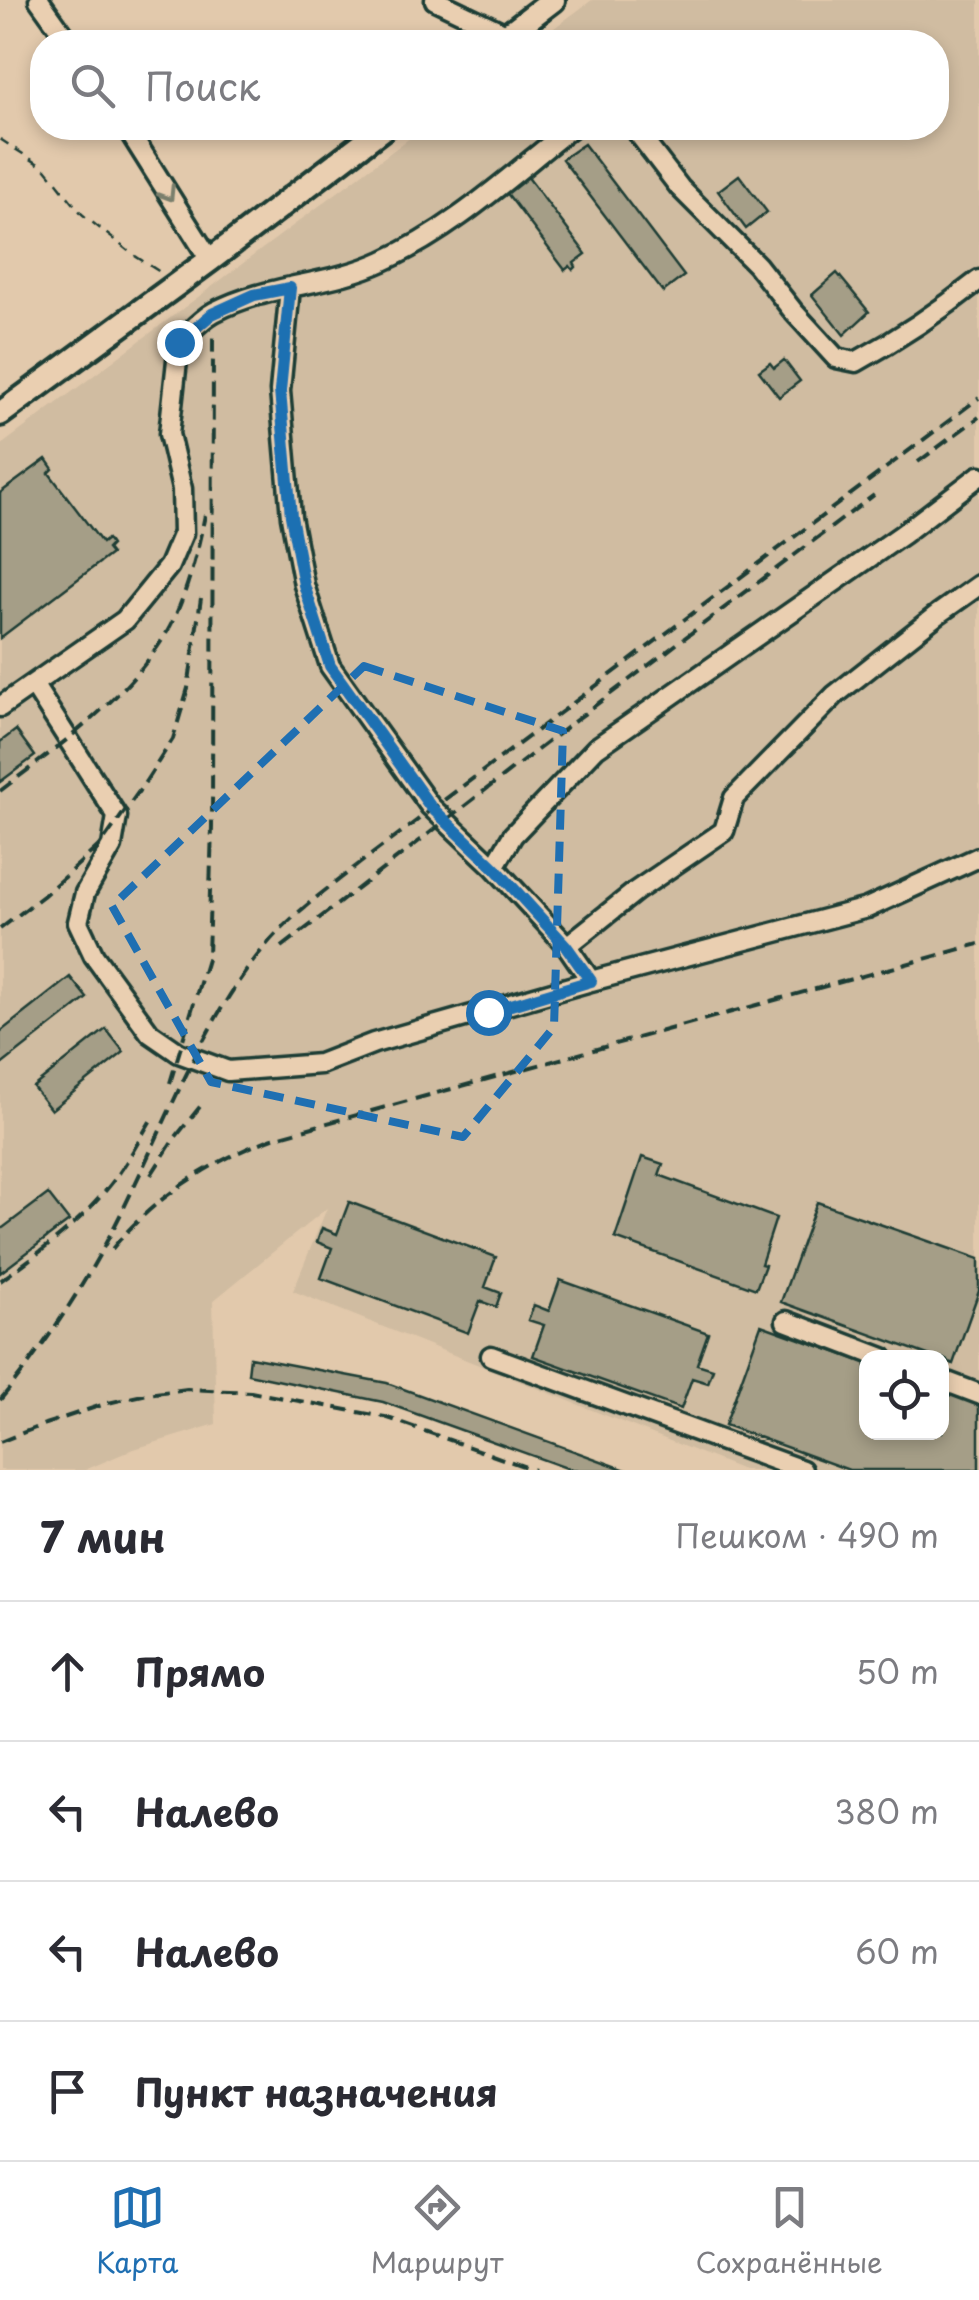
<!DOCTYPE html>
<html lang="ru">
<meta charset="utf-8">
<style>
:root{--surface:#fff;--page:#f7f7f7;--text:#2b2b33;--muted:#7c7c81;--line:#e1e1e2;--accent:#1f6fb2}
body{margin:0;font-family:"Playpen Sans",sans-serif;background:var(--page);color:var(--text)}
.controls{position:absolute;right:30px;bottom:30px;display:grid;overflow:hidden;border-radius:20px;box-shadow:0 5px 15px #0003}
.controls button{width:90px;height:90px;display:grid;place-items:center;padding:0;border:0;border-bottom:2px solid var(--line);background:var(--surface);color:var(--text);font:50px sans-serif}
.stop{position:absolute;width:30px;height:30px;margin:-22px;border:8px solid #1f6fb2;border-radius:50%;background:#fff}
.stop.end{background:#1f6fb2;border-color:#fff;box-shadow:0 2px 10px #0008}
.list{margin:0;padding:0;list-style:none}
h2{display:flex;justify-content:space-between;align-items:center;height:130px;margin:0;padding:0 40px;font-size:42px}
h2 small{font-size:32px;font-weight:400;color:var(--muted)}
.list li{display:grid;grid-template-columns:65px 1fr auto;gap:30px;align-items:center;box-sizing:border-box;height:140px;padding:0 40px;border-top:2px solid var(--line)}
.list b{display:block;font-size:38px;white-space:nowrap}
.list em{font-size:32px;font-style:normal;color:var(--muted)}
.icon{flex:none;width:55px;height:55px;fill:none;stroke:currentColor;stroke-width:2;stroke-linecap:round;stroke-linejoin:round}
.map{position:relative;flex:none;width:979px;height:1470px;overflow:hidden}
.search{position:absolute;background:var(--surface);box-shadow:0 5px 15px #0003;left:30px;right:30px;top:30px;height:110px;display:flex;align-items:center;gap:25px;box-sizing:border-box;padding:0 35px;border-radius:40px;color:var(--muted);font-size:38px}
.sheet{height:690px;background:var(--surface)}
nav{display:flex;justify-content:space-around;align-items:center;box-sizing:border-box;height:140px;border-top:2px solid var(--line);background:var(--surface);font-size:28px;color:var(--muted)}
nav a{display:grid;justify-items:center;gap:5px}
nav .on{color:var(--accent)}
.map>svg:first-child{display:block}
</style>
<div class="map">
<svg width="979" height="1470" viewBox="0 0 979 1470">
<rect width="100%" height="100%" fill="#e2c9ac"/>
<filter id="ink" filterUnits="userSpaceOnUse"><feTurbulence type="fractalNoise" baseFrequency=".01" numOctaves="2"/><feDisplacementMap in="SourceGraphic" scale="20" xChannelSelector="R" yChannelSelector="G"/><feConvolveMatrix kernelMatrix="1 2 1 2 8 2 1 2 1" color-interpolation-filters="sRGB"/></filter>
<g filter="url(#ink)">
<path fill="#d0bca1" fill-rule="evenodd" d="M592,0H979V1470H743L293,1291L327,1208L213,1301L216,1424L134,1449L85,1470H0V446L423,128H936V42H535ZM866,1358H942V1432H866Z"/>
<path fill="#a59e87" stroke="#1f3d34" stroke-width="2.5" d="M584,144L684,276L663,292L562,159Z
M524,172L586,254L574,263L576,267L573,270L570,266L565,270L503,188Z
M739,175L767,212L746,229L718,191Z
M837,273L869,312L844,335L812,295Z
M784,360L800,381L779,397L759,371L770,363L774,368Z
M46,459L53,469L49,473L102,543L107,539L111,545L107,549L111,554L0,638V493Z
M16,730L35,756L0,782V742Z
M70,977L87,998L0,1066V1032Z
M106,1029L124,1052L51,1110L33,1087Z
M642,1157L663,1164L659,1175L776,1218L761,1264L765,1265L756,1289L615,1238Z
M48,1194L69,1221L0,1273V1230Z
M349,1202L496,1257L485,1287L501,1293L496,1307L480,1301L468,1333L321,1278L332,1248L317,1242L322,1228L337,1234Z
M817,1202L979,1259V1291L953,1364L942,1358H936L781,1302Z
M560,1280L708,1333L697,1364L713,1369L708,1383L692,1378L681,1409L533,1356L544,1325L528,1320L534,1305L549,1311Z
M761,1325L866,1363V1432H942V1391L979,1404V1470H849L725,1425Z
M250,1357L387,1383L626,1470H572L383,1402L248,1374Z"/>
<g fill="none" stroke-linecap="round" stroke-linejoin="round">
<defs>
<path id="minor" d="M39,0L69,42
M435,0L508,35
M127,128L210,260
M634,128L680,188L757,265L793,311L836,358L856,362C900,338 940,311 979,280
M290,288L280,391L291,517L304,585L330,666L430,806L494,867L567,946L591,981
M33,684L117,816L112,846L85,893L78,922L94,956L150,1033L179,1053L228,1071L320,1064L374,1043L591,981L867,908L979,857
M0,707L125,620L169,566L183,533L182,489L169,434L179,342C190,332 201,319 214,312C267,284 329,286 383,261C453,230 512,174 571,128
M494,867L513,835L596,748L903,534L979,476
M567,946L636,891L724,831L734,798L835,695L938,614L979,585
M786,1321L883,1358
M491,1356L802,1470
M942,1380L979,1394"/>
<path id="major" d="M498,42L553,0
M0,414L210,260L383,128"/>
</defs>
<use href="#minor" stroke="#1f3d34" stroke-width="25"/>
<use href="#major" stroke="#1f3d34" stroke-width="30"/>
<path stroke="#1f3d34" stroke-width="2.5" stroke-dasharray="10 8" stroke-linecap="butt" d="M0,139L46,169L82,214L132,254L163,274"/>
<use href="#minor" stroke="#eacfb1" stroke-width="18"/>
<use href="#major" stroke="#eacfb1" stroke-width="22"/>
<path stroke="#1f3d34" stroke-width="4" stroke-dasharray="15 8" stroke-linecap="butt" d="M918,462L979,417
M0,791C60,745 127,699 167,632C186,599 197,553 205,515
M0,929L43,896L102,843L142,787L173,739L188,688L201,598
M282,947L580,717L874,495
M170,1083L208,956L212,827L213,330
M151,1175L174,1139L203,1103
M112,1249C154,1197 211,1161 273,1138L979,944
M0,1281C41,1252 80,1223 111,1184C127,1164 139,1140 152,1118
M0,1400C55,1334 100,1261 136,1182C175,1101 205,1021 262,950C289,916 325,891 359,864L979,398
M0,1442L45,1424L108,1403L147,1394L187,1389L251,1392L385,1417L534,1470"/>
</g>
<defs><path id="oneway-chevron" d="M-2-3.5L2.5 0L-2 3.5" fill="none" stroke-width="1.6" stroke-linecap="round" stroke-linejoin="round" transform="scale(2.5)"/></defs>
<use stroke="#7a7f6c" href="#oneway-chevron" transform="translate(168 194) rotate(58)"/>
</g>
<g fill="none" stroke-linecap="round" stroke-linejoin="round" filter="url(#ink)">
<path stroke="#1f6fb2" stroke-width="12" d="M179,342L212,314L254,295L290,288L280,391L291,516L304,585L330,666L430,806L494,867L566,946L591,981L488,1012"/>
</g>
<path fill="none" stroke="#1f6fb2" stroke-width="8" stroke-dasharray="20 12" stroke-linejoin="round" d="M364,666L563,731L554,1027L463,1137L211,1082L112,906Z"/>
</svg>
<div class="controls">
<button><svg class="icon" aria-label="locate" viewBox="0 0 24 24"><circle cx="12" cy="12" r="6"/><path d="M12 2v4M12 18v4M2 12h4M18 12h4"/></svg></button>
</div>
<div class="stop" style="left:488px;top:1012px"></div>
<div class="stop end" style="left:179px;top:342px"></div>
<div class="search"><svg class="icon" aria-label="search" viewBox="0 0 24 24"><circle cx="10" cy="10" r="6"/><path d="M15 15l6 6"/></svg>Поиск</div>
</div>
<section class="sheet">
<h2>7 мин<small>Пешком · 490 m</small></h2>
<ul class="list">
<li><svg class="icon" aria-label="ahead" viewBox="0 0 24 24"><path d="M12 20V5M6 11l6-6 6 6"/></svg><div><b>Прямо</b></div><em>50 m</em></li>
<li><svg class="icon" aria-label="left" viewBox="0 0 24 24"><path d="M17 20v-9H6M10 6l-5 5 5 5"/></svg><div><b>Налево</b></div><em>380 m</em></li>
<li><svg class="icon" aria-label="left" viewBox="0 0 24 24"><path d="M17 20v-9H6M10 6l-5 5 5 5"/></svg><div><b>Налево</b></div><em>60 m</em></li>
<li><svg class="icon" aria-label="arrive" viewBox="0 0 24 24"><path d="M6 21V4h12l-3 4 3 4H6"/></svg><div><b>Пункт назначения</b></div></li>
</ul>
</section>
<nav>
<a class="on"><svg class="icon" aria-label="map" viewBox="0 0 24 24"><path d="M3 6l6-2 6 2 6-2v14l-6 2-6-2-6 2zM9 4v14M15 6v14"/></svg>Карта</a>
<a><svg class="icon" aria-label="directions" viewBox="0 0 24 24"><path d="M12 3l9 9-9 9-9-9zM9 14v-3h6M13 9l2 2-2 2"/></svg>Маршрут</a>
<a><svg class="icon" aria-label="saved" viewBox="0 0 24 24"><path d="M7 4h10v16l-5-4-5 4z"/></svg>Сохранённые</a>
</nav>
